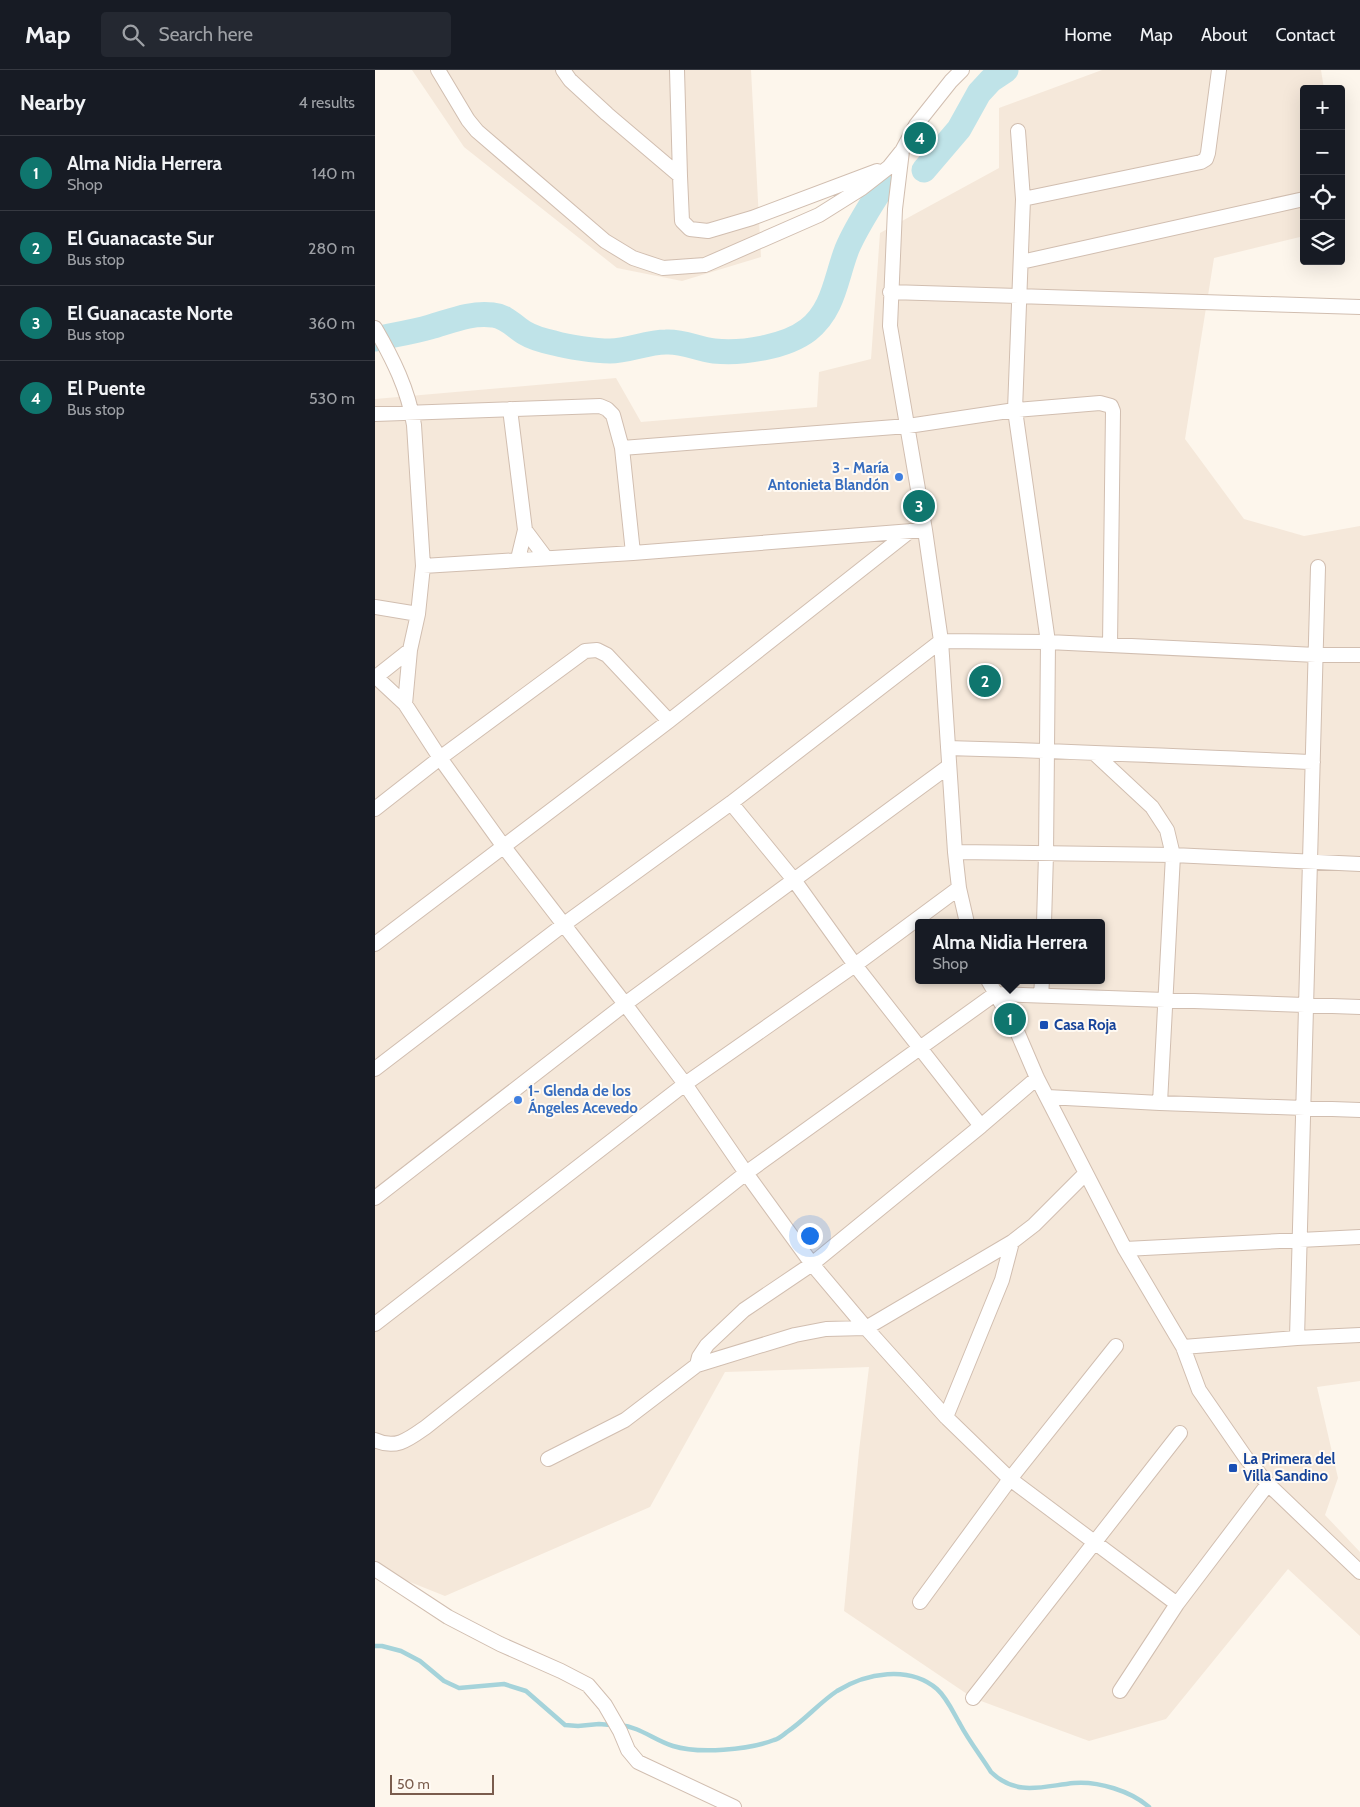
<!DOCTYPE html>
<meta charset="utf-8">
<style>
:root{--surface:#171b24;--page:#242831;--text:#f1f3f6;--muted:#9ea1a6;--line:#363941;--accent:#0f766e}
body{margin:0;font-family:Cabin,sans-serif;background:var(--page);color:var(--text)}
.controls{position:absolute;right:15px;top:15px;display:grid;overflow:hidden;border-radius:5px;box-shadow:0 5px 20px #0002}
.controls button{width:45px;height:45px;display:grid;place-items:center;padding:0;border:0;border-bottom:1px solid var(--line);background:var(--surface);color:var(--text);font:25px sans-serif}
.scale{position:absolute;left:15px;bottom:12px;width:104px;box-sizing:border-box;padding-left:5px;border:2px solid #7a5c4d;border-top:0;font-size:14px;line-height:18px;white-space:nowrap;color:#7a5c4d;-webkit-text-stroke:4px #fffaf3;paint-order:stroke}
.you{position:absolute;left:434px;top:1165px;width:18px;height:18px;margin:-12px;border:4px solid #fff;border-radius:50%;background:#1a73e8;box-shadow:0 0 0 8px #1a73e833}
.badge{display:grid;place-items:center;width:32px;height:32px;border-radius:50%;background:var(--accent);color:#fff;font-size:16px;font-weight:700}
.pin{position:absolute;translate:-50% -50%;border:2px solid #fff;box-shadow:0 1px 5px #0006}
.popup{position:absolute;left:540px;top:849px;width:190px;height:65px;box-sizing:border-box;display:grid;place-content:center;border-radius:5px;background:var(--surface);filter:drop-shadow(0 1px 4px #0005);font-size:16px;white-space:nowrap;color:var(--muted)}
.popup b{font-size:19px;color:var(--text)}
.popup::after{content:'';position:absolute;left:50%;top:100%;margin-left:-10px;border:10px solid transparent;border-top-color:var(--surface)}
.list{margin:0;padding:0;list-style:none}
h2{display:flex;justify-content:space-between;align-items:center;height:65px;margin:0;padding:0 20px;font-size:21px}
h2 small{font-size:16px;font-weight:400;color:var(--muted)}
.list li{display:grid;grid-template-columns:32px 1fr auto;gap:15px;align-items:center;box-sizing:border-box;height:75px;padding:0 20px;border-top:1px solid var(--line)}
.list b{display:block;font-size:19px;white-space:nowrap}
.list p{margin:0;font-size:16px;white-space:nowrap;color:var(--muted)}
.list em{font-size:16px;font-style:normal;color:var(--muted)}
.icon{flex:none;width:28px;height:28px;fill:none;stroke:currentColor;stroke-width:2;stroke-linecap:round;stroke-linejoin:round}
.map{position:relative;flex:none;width:985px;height:1737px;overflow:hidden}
header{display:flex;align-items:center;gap:30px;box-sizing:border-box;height:70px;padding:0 25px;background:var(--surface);border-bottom:1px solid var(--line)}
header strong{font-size:24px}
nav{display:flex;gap:28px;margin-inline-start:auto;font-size:18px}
.search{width:350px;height:45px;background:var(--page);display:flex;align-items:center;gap:12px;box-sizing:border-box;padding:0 18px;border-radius:5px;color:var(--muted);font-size:19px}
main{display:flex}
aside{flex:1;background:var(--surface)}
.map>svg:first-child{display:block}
</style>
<header>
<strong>Map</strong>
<div class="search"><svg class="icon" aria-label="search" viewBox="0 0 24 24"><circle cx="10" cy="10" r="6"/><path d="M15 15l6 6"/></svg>Search here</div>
<nav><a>Home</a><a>Map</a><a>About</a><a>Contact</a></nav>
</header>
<main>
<aside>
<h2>Nearby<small>4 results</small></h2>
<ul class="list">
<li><span class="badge">1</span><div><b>Alma Nidia Herrera</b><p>Shop</p></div><em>140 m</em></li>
<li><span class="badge">2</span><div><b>El Guanacaste Sur</b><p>Bus stop</p></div><em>280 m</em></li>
<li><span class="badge">3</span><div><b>El Guanacaste Norte</b><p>Bus stop</p></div><em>360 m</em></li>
<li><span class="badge">4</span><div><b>El Puente</b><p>Bus stop</p></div><em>530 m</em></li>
</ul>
</aside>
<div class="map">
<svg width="985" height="1737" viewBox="0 0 985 1737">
<rect width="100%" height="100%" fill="#fdf6ec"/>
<path fill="#f5e8da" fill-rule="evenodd" d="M37,0H376L386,187L307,211L242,198L89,77Z
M727,0H946L949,19H929V166L839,188L810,369L869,449L929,466L985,456V1311L942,1317L963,1408L950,1445L985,1482V1566L913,1499L791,1649L714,1671L598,1628L469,1541L484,1381L494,1297L350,1302L275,1437L70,1526L0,1498V329L241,308L266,352L442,337L444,302L496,289L505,163L624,98V38ZM544,853H726V910H544Z"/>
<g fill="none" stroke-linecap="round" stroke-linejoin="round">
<path stroke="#a5d3da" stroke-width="4.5" d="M0,1576H7L26,1581L45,1591L69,1611L84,1618L129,1614L151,1621L190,1655L203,1656L224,1654L236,1655
M245,1655C265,1657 279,1670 298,1676C324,1684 373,1680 399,1670C404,1669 408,1665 412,1662C430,1650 444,1633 462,1621C491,1603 534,1595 562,1619C572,1628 578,1642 585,1654C594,1671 606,1686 616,1702C642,1727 668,1716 699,1713C723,1711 756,1721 774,1737"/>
<path stroke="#bfe3e8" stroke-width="25" d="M549,100L584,59L604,23L616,10L631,0
M0,269C18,265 38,262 55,257C76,251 96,242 118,245C131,246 140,257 150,263C158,268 170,271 179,273C193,277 220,281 235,281C253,281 272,272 291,272C308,271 322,279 339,281C367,284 411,277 433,260C459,240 461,207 472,179C482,155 498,133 511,110"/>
<defs>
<path id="street" d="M63,0L93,50L102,61L230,171L258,188L288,198L330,195L444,145L487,118L514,97L526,82
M188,0L195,10L232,44L305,106L307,151L315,159L333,161L377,148L502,101
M302,0L305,106
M587,0L576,11L541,55L527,81L520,139L515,256L550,460L566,571L580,782L584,818L592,853
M643,61L648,129L640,340L725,333L736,336L738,341L735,575
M648,129L826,92L831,89L833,83L844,0
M646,192L929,129
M515,222L985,237
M0,258C18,289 33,319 39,355L48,496L258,483L550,460
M135,339L150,460L143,489
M0,344L225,336L232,339L238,345L247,378L258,483
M247,378L533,356L640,340L673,572L671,784L669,853
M150,460L171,488
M48,496L43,544L35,580L30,634L65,688L129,777L250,934L310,1014L371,1103L437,1194L491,1258L637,1172L659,1155L710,1104
M0,537L43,544
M0,606L30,634
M1,607L35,580
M573,678C695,681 816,687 938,692
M719,683L777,737L792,760L798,785L785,1033
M356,733L419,810L480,895L606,1056
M0,739L65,688L210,581L222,580L232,585L294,651
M580,782L798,785L985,794
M0,874L294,651L535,461
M613,910L641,959L662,1008L750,1179L808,1277L824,1320L871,1388L893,1414L985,1502
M666,926L667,910
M0,999L188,855L356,733L566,571L673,572L941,585H985
M672,1027L785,1033L985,1040
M0,1128L250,934L574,696
M750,1179L985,1167
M0,1254L310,1014L480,895L584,818
M922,1268L943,497
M808,1277L922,1268L985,1265
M322,1295L420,1265L451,1259L491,1258L571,1347L635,1409L802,1534L893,1414
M571,1347L627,1210L637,1172
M0,1370C21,1380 34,1369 51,1357L371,1103L620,924L985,937
M173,1389L250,1350L322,1295L324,1287L332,1275L369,1240L437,1194L606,1056L662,1008
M0,1499L73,1547L125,1574L186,1601L213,1615L230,1635L245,1661L253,1680L263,1692L359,1737
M545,1532L635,1409L741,1276
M745,1621L802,1534
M598,1628L805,1363"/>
</defs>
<use href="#street" stroke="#d1beb0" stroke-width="16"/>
<use href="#street" stroke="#fff" stroke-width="14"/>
</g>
<g fill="#3f7fe0" stroke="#fffaf3" stroke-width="2">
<circle cx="524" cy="407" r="5"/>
<circle cx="143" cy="1030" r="5"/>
</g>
<g fill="#1a4fb4" stroke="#fffaf3" stroke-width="2">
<rect x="664" y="950" width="10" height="10" rx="2.5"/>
<rect x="853" y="1393" width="10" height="10" rx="2.5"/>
</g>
<g text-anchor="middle" stroke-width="4" stroke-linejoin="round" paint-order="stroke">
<g font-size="15" font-weight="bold" fill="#366cbe" stroke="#fffaf3" text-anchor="end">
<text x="514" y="403">3 - María<tspan x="514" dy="17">Antonieta Blandón</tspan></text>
<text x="153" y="1026" text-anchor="start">1- Glenda de los<tspan x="153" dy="17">Ángeles Acevedo</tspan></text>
</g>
<g font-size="15" font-weight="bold" fill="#164399" stroke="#fffaf3" text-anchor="start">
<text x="679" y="960">Casa Roja</text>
<text x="868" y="1394">La Primera del<tspan x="868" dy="17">Villa Sandino</tspan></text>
</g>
</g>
</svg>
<div class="controls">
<button>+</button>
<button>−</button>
<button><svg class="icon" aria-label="locate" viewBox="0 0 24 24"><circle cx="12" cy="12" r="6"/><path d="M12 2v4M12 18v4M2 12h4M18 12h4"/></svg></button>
<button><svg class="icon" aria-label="layers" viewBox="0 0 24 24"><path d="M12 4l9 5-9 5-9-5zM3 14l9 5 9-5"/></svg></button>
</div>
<div class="scale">50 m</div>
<div class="you"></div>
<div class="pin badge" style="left:635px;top:949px">1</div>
<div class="popup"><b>Alma Nidia Herrera</b>Shop</div>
<div class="pin badge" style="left:610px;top:611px">2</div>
<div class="pin badge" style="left:544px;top:436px">3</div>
<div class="pin badge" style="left:545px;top:68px">4</div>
</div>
</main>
